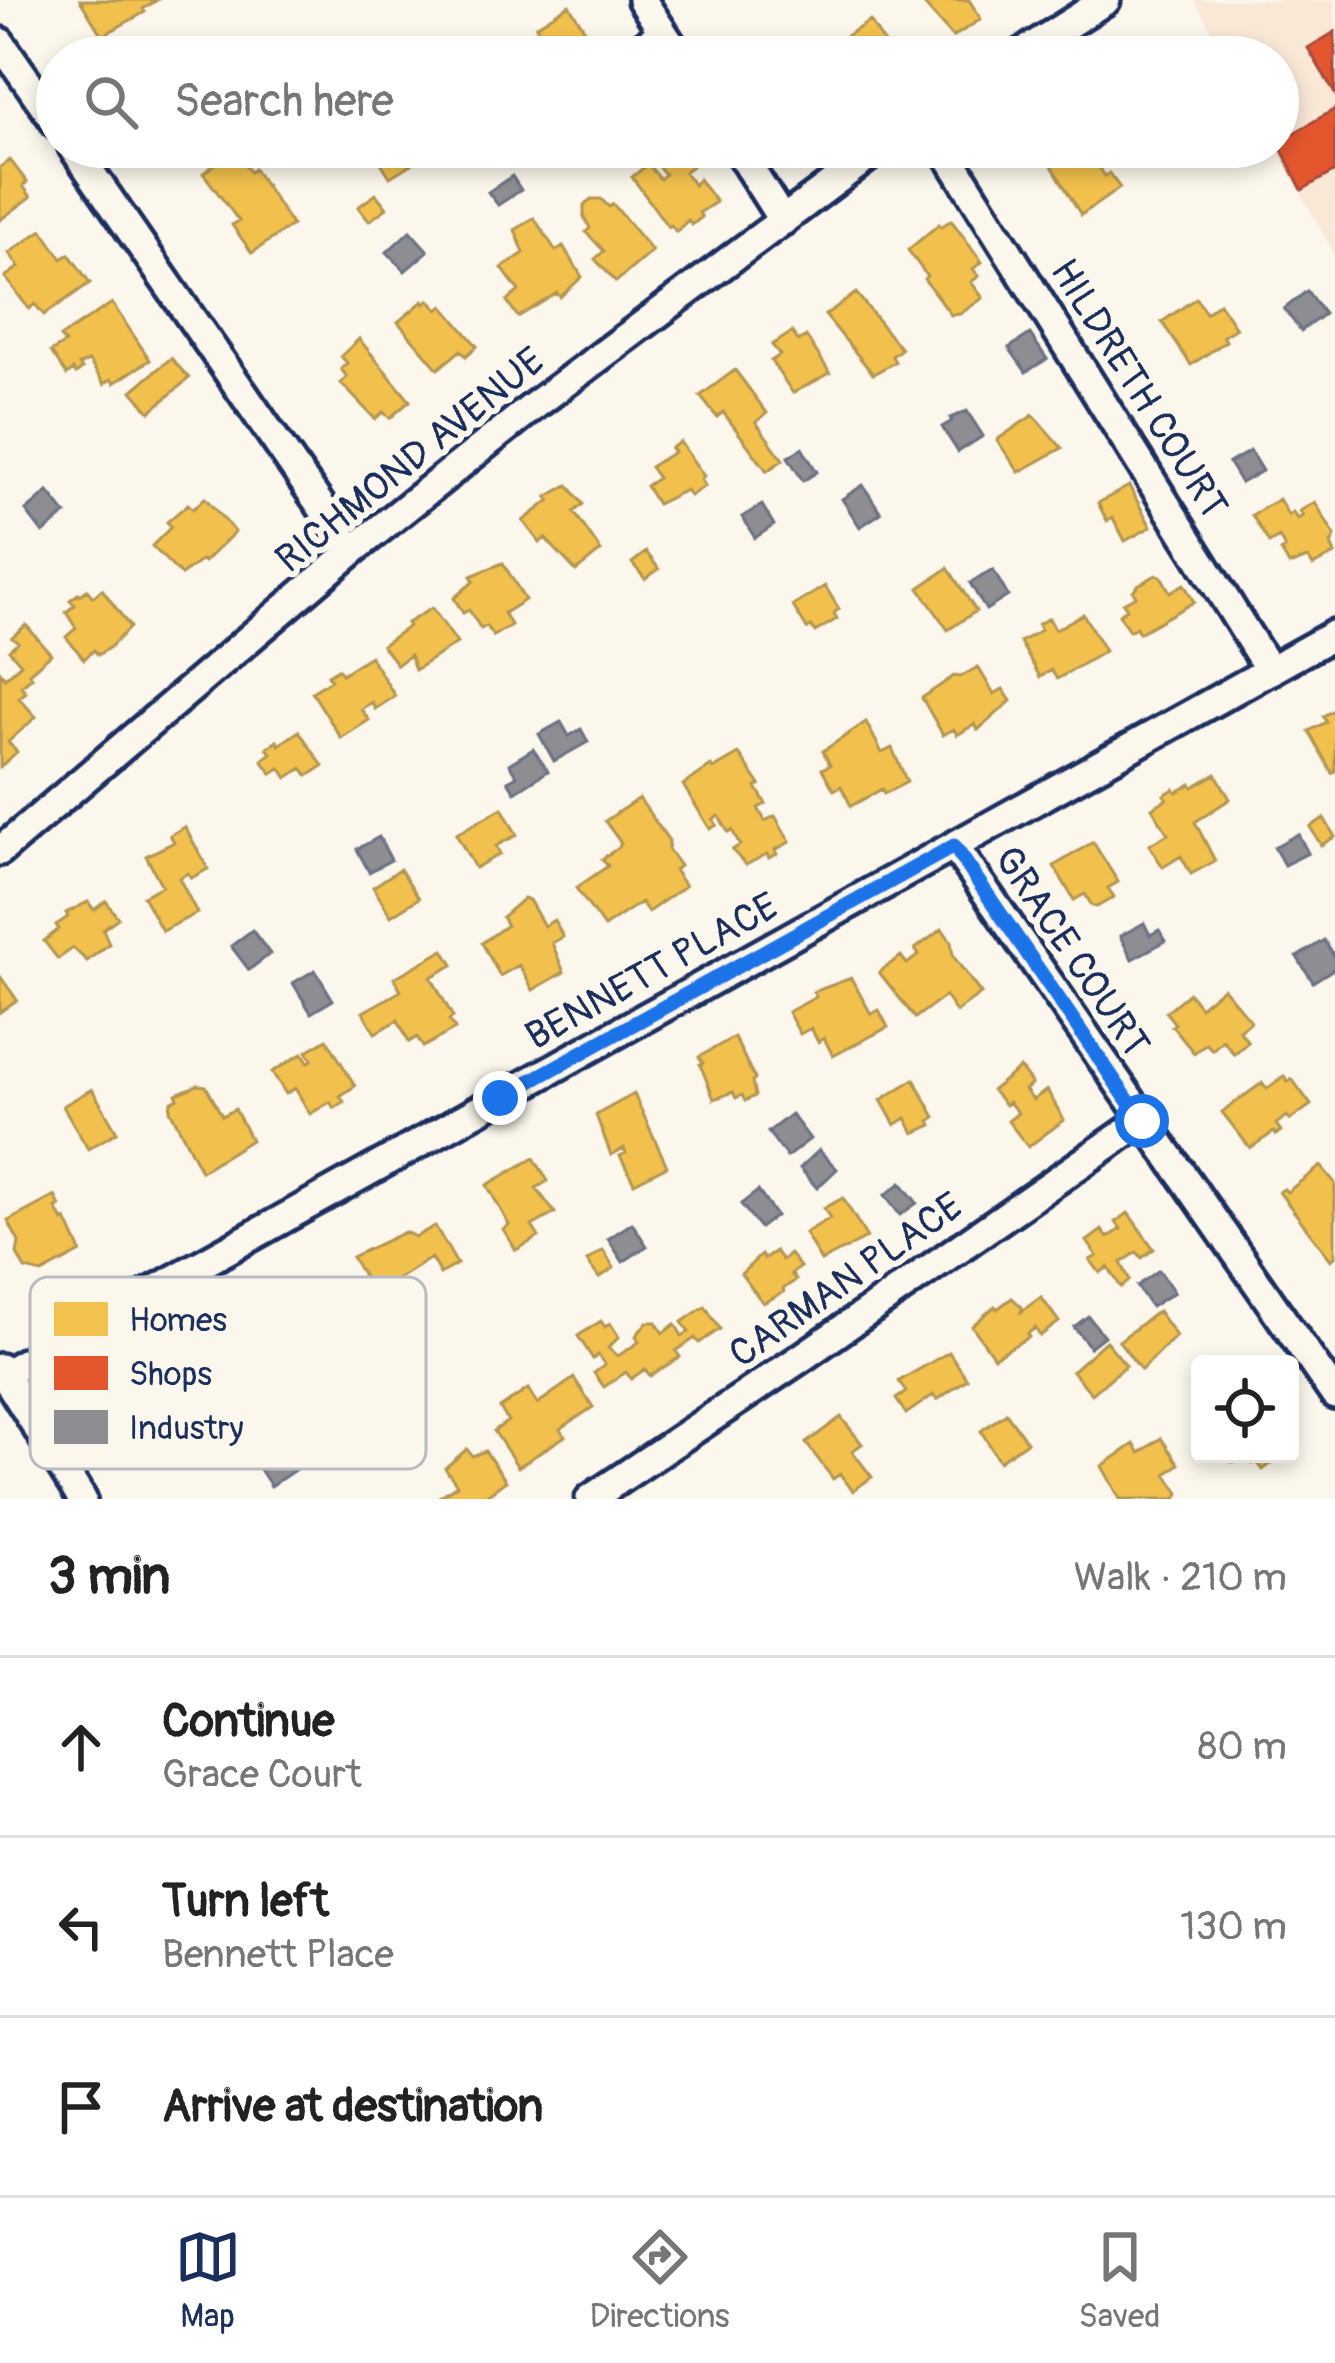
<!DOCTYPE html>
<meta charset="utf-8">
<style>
:root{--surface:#fff;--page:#f6f6f6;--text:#222;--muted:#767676;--line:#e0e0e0;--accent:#1b2f5e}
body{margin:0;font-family:Pangolin,sans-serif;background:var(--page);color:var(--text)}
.controls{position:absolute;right:36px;bottom:36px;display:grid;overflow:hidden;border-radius:12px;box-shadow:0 6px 18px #0003}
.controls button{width:108px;height:108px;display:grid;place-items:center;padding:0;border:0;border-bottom:3px solid var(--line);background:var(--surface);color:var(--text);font:60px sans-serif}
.stop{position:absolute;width:36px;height:36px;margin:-27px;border:9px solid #1a73e8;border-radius:50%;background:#fff}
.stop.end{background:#1a73e8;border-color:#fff;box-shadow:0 3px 12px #0008}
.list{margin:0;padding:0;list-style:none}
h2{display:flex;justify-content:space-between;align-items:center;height:156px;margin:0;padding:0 48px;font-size:51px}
h2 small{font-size:39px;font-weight:400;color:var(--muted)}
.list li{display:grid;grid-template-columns:78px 1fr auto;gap:36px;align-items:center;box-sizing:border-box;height:180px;padding:0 48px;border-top:3px solid var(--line)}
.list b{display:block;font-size:45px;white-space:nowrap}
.list p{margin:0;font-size:39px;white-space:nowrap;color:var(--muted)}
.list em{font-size:39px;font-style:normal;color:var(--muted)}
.icon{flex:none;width:66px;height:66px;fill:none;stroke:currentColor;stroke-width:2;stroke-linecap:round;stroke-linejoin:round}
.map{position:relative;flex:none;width:1335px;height:1499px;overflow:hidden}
.search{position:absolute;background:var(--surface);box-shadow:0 6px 18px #0003;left:36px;right:36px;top:36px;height:132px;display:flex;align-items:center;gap:30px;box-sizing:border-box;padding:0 42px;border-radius:66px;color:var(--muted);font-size:45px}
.sheet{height:696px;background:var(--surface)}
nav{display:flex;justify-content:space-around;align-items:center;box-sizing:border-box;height:168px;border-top:3px solid var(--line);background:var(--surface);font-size:33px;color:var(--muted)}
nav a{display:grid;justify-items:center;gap:6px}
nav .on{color:var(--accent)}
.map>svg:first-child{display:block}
</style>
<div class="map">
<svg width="1335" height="1499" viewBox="0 0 1335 1499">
<rect width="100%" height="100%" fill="#fbf7ec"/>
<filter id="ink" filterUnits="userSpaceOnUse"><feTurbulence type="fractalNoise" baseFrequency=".00833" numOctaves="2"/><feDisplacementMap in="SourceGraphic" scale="24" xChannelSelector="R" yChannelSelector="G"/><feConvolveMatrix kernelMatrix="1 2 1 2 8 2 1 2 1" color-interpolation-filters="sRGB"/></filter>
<g filter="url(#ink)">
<path fill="#fae8d7" d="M1194,0H1335V256L1276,147L1278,57H1227Z"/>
<path fill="#f2c14e" stroke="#b29553" stroke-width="3" d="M80,0H157L143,9L145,12L102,36Z
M920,0H969L981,19L953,37Z
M569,5L602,57H548L553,54L545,42L541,45L537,39L542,36L536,26Z
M870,21L893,57H848L838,41Z
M407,147L416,161L390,177L375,153L381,147Z
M654,147L663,154L676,147L692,166L684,172L694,185L699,179L716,202L699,213L702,217L692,225L688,220L676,232L671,225L668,227L632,177L648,164L660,179L665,174L653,161L655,159L649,151Z
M1052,147H1087L1092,155L1104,147H1129L1135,156L1118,167L1112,157L1098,166L1105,176L1109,173L1120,188L1081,215L1048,159L1056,153Z
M235,150L250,172L254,169L292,225L252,253L232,225L239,221L203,173Z
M10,160L27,182L23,186L31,197L0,220V167Z
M376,194L387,208L369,221L358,207Z
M591,199H601L609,207L613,204L652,251L616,282L595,259L604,251L586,232L590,228L584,217V205Z
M534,218L556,251L563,246L582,277L560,297L557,293L518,317L507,301L519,291L502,268L524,253L515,230Z
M951,220L982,262L973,269L979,276L971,282L983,298L960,314L951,315L924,279L927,276L908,250L939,224L941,227Z
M42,230L62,259L69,254L90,283L44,315L35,304L29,309L5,277L19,267L9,253Z
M856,293L901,349L892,356L895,362L873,374L825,315Z
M1196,298L1206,313L1219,303L1236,328L1223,336L1226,341L1191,365L1162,322Z
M429,300L438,310L443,306L477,346L466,356L461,350L438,369L398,322L423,301L425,304Z
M112,303L150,360L114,383L111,379L104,384L89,361L79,365L82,369L76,374L73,370L67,375L51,352L65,343L60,337Z
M792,332L798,341L806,336L830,373L793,393L771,361L780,355L772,345Z
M359,339L410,401L390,418L383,412L375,419L341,383L347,377L341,369L347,363L341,356Z
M171,358L189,378L150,412L132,391Z
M735,370L767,413L756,422L783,460L767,471L723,412L717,417L700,396Z
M1033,415L1062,448L1019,472L997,440Z
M680,442L704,476L701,479L705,486L690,496L686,490L657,504L646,486L658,478L650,467L674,452L671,448Z
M568,485L583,504L574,512L601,551L576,571L545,538L540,543L523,521L550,500L547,497Z
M1129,486L1151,527L1125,541L1113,518L1107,521L1098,503Z
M205,498L235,532L204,562L202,560L181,575L152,546L171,527L167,522L188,504L193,509Z
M1279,499L1288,515L1293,512L1297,519L1303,516L1300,511L1315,502L1335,536L1331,544L1335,554L1313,566L1308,558L1289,565L1281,551L1285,548L1279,537L1269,543L1252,515Z
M646,552L659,569L645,579L632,563Z
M503,563L525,600L504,613L511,625L493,636L486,626L481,629L469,610L463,613L454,598L474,581L471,576Z
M948,568L976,611L948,630L919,588Z
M1156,575L1161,576L1170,592L1184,584L1194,602L1139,633L1136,627L1129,631L1119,614L1127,609L1123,603L1136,596L1133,591L1138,585Z
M825,586L839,609L834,613L837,619L815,632L812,626L807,629L793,606Z
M102,589L130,627L110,647L98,655L94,650L84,659L66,637L76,628L66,612L75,605L70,600L78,594L79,596L87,590L93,597Z
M432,608L457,643L415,670L410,655L397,665L382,645L409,626L407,623Z
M1083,614L1105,651L1057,679L1051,670L1040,677L1020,642L1041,630L1038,624L1049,618L1055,630Z
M26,625L51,654L29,673L32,677L21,686L26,692L19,698L36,717L8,742L17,752L0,767V672L5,678L21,664L9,650L18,642L12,637Z
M370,656L395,696L375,709L372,702L361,709L369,720L341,738L312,692L331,680L328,675L338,669L342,674Z
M978,667L994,694L1003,689L1011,701L978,730L975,724L957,735L954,729L943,735L922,698L954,676L960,677Z
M1335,709V771L1332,773L1309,731L1326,722L1323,716Z
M866,722L882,753L892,748L907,782L884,794L882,789L851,806L841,786L834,790L822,769L830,765L823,751Z
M299,731L323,766L308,776L302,768L287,778L280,768L272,774L262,760L271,753L267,748L277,741L279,745Z
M739,754L760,785L756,787L766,804L758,808L765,821L775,816L790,842L775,850L777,854L769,858L767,854L746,865L732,850L740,845L732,830L728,832L719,816L713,819L717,825L710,829L683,785L711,766L713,769Z
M1216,774L1230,799L1195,822L1215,861L1191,874L1181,856L1163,867L1149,845L1168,834L1152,808L1167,799L1164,795L1174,789L1177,792L1191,784L1193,787Z
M639,798L669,841L668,849L680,866L674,870L685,886L648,912L641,902L604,927L576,888L608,866L602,859L619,847L621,843L605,821Z
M502,808L517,835L496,846L500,854L475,868L456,834Z
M1324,818L1335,837L1321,845L1310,827Z
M185,827L208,869L191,878L188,873L179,878L197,913L162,931L143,896L162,886L146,856L174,842L170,835Z
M1093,842L1118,882L1108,888L1114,897L1097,907L1092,906L1085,894L1074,900L1054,866Z
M400,869L419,898L391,916L373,887Z
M524,898L529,900L544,926L554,920L563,937L552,943L564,972L533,990L519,965L500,976L482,943L507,925L502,917Z
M106,901L118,918L103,929L109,944L87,961L73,948L58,959L44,941L59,929L56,925L68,917L66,913L88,902L94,910Z
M942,929L951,941L953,956L981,994L956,1012L945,996L915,1018L879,972L901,956L907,964L919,955L915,949Z
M444,950L453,965L431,977L453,1017L449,1020L455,1029L423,1047L417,1037L409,1042L398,1020L375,1033L363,1012L401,991L394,978Z
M0,976L17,1000L0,1012Z
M851,978L871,1014L879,1010L888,1027L833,1056L824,1038L818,1042L811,1028L800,1034L788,1012L816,997L813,992Z
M1223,988L1251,1021L1239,1030L1248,1042L1234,1054L1223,1040L1212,1050L1206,1043L1194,1053L1172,1026L1175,1024L1166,1012L1189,993L1200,1007Z
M734,1037L755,1079L752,1081L755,1096L745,1101L742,1095L736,1098L733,1092L714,1099L700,1064L703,1063L699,1057Z
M327,1039L355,1086L340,1096L344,1102L334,1108L330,1102L310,1114L295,1088L286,1094L272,1072L303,1053L308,1062L312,1060L307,1051Z
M1020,1068L1032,1084L1025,1090L1033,1100L1047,1090L1064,1120L1028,1147L1008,1121L1018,1113L1009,1102L1005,1105L992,1090Z
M1284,1076L1288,1082L1292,1079L1311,1105L1290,1120L1287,1116L1276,1124L1281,1131L1276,1135L1274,1132L1250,1148L1222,1112L1262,1083L1267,1089Z
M914,1079L935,1117L930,1121L932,1125L914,1133L906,1118L895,1125L881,1100Z
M198,1085L206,1086L222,1116L235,1109L251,1140L201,1171L170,1110L171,1102L178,1098L176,1094Z
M92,1089L117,1132L88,1149L63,1106Z
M634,1094L667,1166L634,1183L620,1156L626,1153L624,1148L611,1155L596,1115Z
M534,1158L548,1181L536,1188L555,1213L532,1226L539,1237L516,1250L503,1229L509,1225L487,1185Z
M1321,1166L1335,1183V1257L1331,1260L1279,1192L1284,1189L1287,1192Z
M55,1196L60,1206L56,1208L63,1221L66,1219L81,1252L42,1273L25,1269L17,1254L19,1242L8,1221Z
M843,1198L867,1238L821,1261L805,1233L830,1218L824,1208Z
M1128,1213L1154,1249L1142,1258L1137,1252L1121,1263L1130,1280L1121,1287L1108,1267L1100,1273L1090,1260L1097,1256L1087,1241L1102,1230L1107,1237L1112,1235L1121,1229L1116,1222Z
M435,1226L457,1264L440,1274L431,1258L374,1294L352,1257L405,1232L415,1237Z
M603,1250L614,1268L599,1278L587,1261Z
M775,1251L782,1260L790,1254L800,1267L791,1274L796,1280L783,1289L784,1292L763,1303L741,1274L761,1255L764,1259Z
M1041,1297L1059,1322L1040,1336L1035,1328L1027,1334L1029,1337L994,1357L972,1326L995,1306L997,1309L1012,1298L1022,1307L1021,1312Z
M705,1306L720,1329L699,1343L695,1338L676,1351L680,1357L650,1376L645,1369L631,1379L626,1372L604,1387L594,1373L605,1365L598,1355L593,1359L578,1336L601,1321L605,1327L610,1323L619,1337L608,1348L618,1356L639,1342L636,1336L647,1322H656L663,1333L675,1324L682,1336L689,1332L682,1322Z
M1158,1311L1176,1336L1141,1370L1119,1341Z
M1106,1341L1126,1365L1092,1394L1072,1371Z
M949,1352L967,1379L937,1400L933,1395L906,1414L896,1399L906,1392L899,1381Z
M574,1378L593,1407L560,1429L565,1436L518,1467L494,1431L508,1421L500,1408L528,1389L537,1404Z
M1006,1413L1027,1442L999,1461L981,1431Z
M841,1417L862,1444L852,1451L872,1477L853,1491L840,1474L833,1479L806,1443Z
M1161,1438L1179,1464L1166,1474L1179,1493L1176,1499H1120L1102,1466L1134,1444L1140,1453Z
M467,1449L472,1456L485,1451L506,1481L488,1494L490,1499H436L457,1485L445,1468Z
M1226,1454H1284L1263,1470L1257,1462L1253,1464L1248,1458L1232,1462Z"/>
<path fill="#e4572e" stroke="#a84b3c" stroke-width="3" d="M1335,32V94L1308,48Z
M1335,109V171L1302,190L1278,142Z"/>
<path fill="#8d8d92" stroke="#6b7182" stroke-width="3" d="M512,176L521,190L498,205L488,192Z
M410,231L428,251L405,271L387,252Z
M1307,291L1324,314L1301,331L1284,309Z
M1030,334L1047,359L1026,372L1009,348Z
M967,411L983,436L958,452L942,427L952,421L950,418Z
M802,448L817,472L803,481L788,457Z
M1250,451L1262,471L1241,483L1229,463Z
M863,485L881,513L860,527L842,499Z
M48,492L66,514L43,533L26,511Z
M762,505L774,525L755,538L742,517Z
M993,570L1008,596L986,610L970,583Z
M561,722L569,736L581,729L588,742L554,761L539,734Z
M533,749L548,771L515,792L508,781L517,776L509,764Z
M1298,834L1308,853L1284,865L1274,847Z
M379,837L391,860L369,872L357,849Z
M1144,923L1150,935L1159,930L1166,941L1132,959L1120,936Z
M252,930L270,954L249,970L231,946Z
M1324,940L1335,958V968L1313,982L1297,957Z
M315,970L333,1000L311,1013L293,983Z
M791,1114L810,1139L787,1157L768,1132Z
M819,1150L837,1169L817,1188L800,1168Z
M901,1183L917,1203L900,1215L885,1195Z
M758,1191L776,1216L760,1228L741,1204Z
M632,1223L647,1246L623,1262L608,1239Z
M1159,1270L1174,1292L1151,1307L1137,1286Z
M1088,1316L1104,1336L1090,1347L1074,1327Z
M284,1443L299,1467L271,1486L255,1462Z"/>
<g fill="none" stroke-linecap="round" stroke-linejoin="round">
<defs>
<path id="lane" d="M615,57L660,27"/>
<path id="street" d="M642,0L679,57
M0,42L57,124
M1016,57L1106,0
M73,147L352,551
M736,147L783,221
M943,147L1270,671
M954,846L1335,1395
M0,851L352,551L530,409L881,147
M0,1368L82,1499
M4,1374L1335,634
M590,1499L804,1356L1142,1121"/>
</defs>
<use href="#lane" stroke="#1b2f5e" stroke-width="22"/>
<use href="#street" stroke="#1b2f5e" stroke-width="36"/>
<use href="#lane" stroke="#fbf7ec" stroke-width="14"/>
<use href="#street" stroke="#fbf7ec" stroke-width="27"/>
</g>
</g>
<g fill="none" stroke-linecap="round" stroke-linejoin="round" filter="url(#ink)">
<path stroke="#1a73e8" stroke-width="15" d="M500,1098L954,846L1142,1121"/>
</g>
<g text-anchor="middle" stroke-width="12" stroke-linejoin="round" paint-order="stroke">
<g font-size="39" fill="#1b2f5e" stroke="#fbf7ec">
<text transform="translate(1140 388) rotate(58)" y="14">HILDRETH COURT</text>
<text transform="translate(409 459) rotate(-39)" y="14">RICHMOND AVENUE</text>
<text transform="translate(1073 951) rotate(56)" y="14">GRACE COURT</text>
<text transform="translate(651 970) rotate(-29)" y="14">BENNETT PLACE</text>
<text transform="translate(845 1279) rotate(-35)" y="14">CARMAN PLACE</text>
</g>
</g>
<rect x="30" y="1277" width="396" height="192" rx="18" fill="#fbf7ec" stroke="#b8bbc1" stroke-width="3"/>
<rect x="54" y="1302" width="54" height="34" fill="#f2c14e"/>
<rect x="54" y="1356" width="54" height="34" fill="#e4572e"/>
<rect x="54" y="1410" width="54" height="34" fill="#8d8d92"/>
<g font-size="33" fill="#1b2f5e">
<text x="129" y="1331">Homes</text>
<text x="129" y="1385">Shops</text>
<text x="129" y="1439">Industry</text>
</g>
</svg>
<div class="controls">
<button><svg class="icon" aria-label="locate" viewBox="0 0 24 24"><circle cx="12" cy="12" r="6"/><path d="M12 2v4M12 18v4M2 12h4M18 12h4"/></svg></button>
</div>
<div class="stop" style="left:1142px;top:1121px"></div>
<div class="stop end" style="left:500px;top:1098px"></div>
<div class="search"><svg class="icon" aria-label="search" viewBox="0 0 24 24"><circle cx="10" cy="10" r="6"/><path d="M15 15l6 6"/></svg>Search here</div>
</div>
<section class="sheet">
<h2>3 min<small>Walk · 210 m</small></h2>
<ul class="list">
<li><svg class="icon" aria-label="ahead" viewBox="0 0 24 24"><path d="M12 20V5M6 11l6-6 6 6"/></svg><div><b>Continue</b><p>Grace Court</p></div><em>80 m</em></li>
<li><svg class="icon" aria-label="left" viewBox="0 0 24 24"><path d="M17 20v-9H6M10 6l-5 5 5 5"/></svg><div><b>Turn left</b><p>Bennett Place</p></div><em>130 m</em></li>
<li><svg class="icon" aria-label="arrive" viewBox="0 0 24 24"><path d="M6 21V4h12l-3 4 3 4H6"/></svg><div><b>Arrive at destination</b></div></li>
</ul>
</section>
<nav>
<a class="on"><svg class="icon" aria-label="map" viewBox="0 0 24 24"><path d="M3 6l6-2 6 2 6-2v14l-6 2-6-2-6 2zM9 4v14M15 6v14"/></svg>Map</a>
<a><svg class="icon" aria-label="directions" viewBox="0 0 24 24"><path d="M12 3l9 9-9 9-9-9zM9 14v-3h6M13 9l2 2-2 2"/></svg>Directions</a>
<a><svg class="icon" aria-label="saved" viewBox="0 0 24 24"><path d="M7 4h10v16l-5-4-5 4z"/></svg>Saved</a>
</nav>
